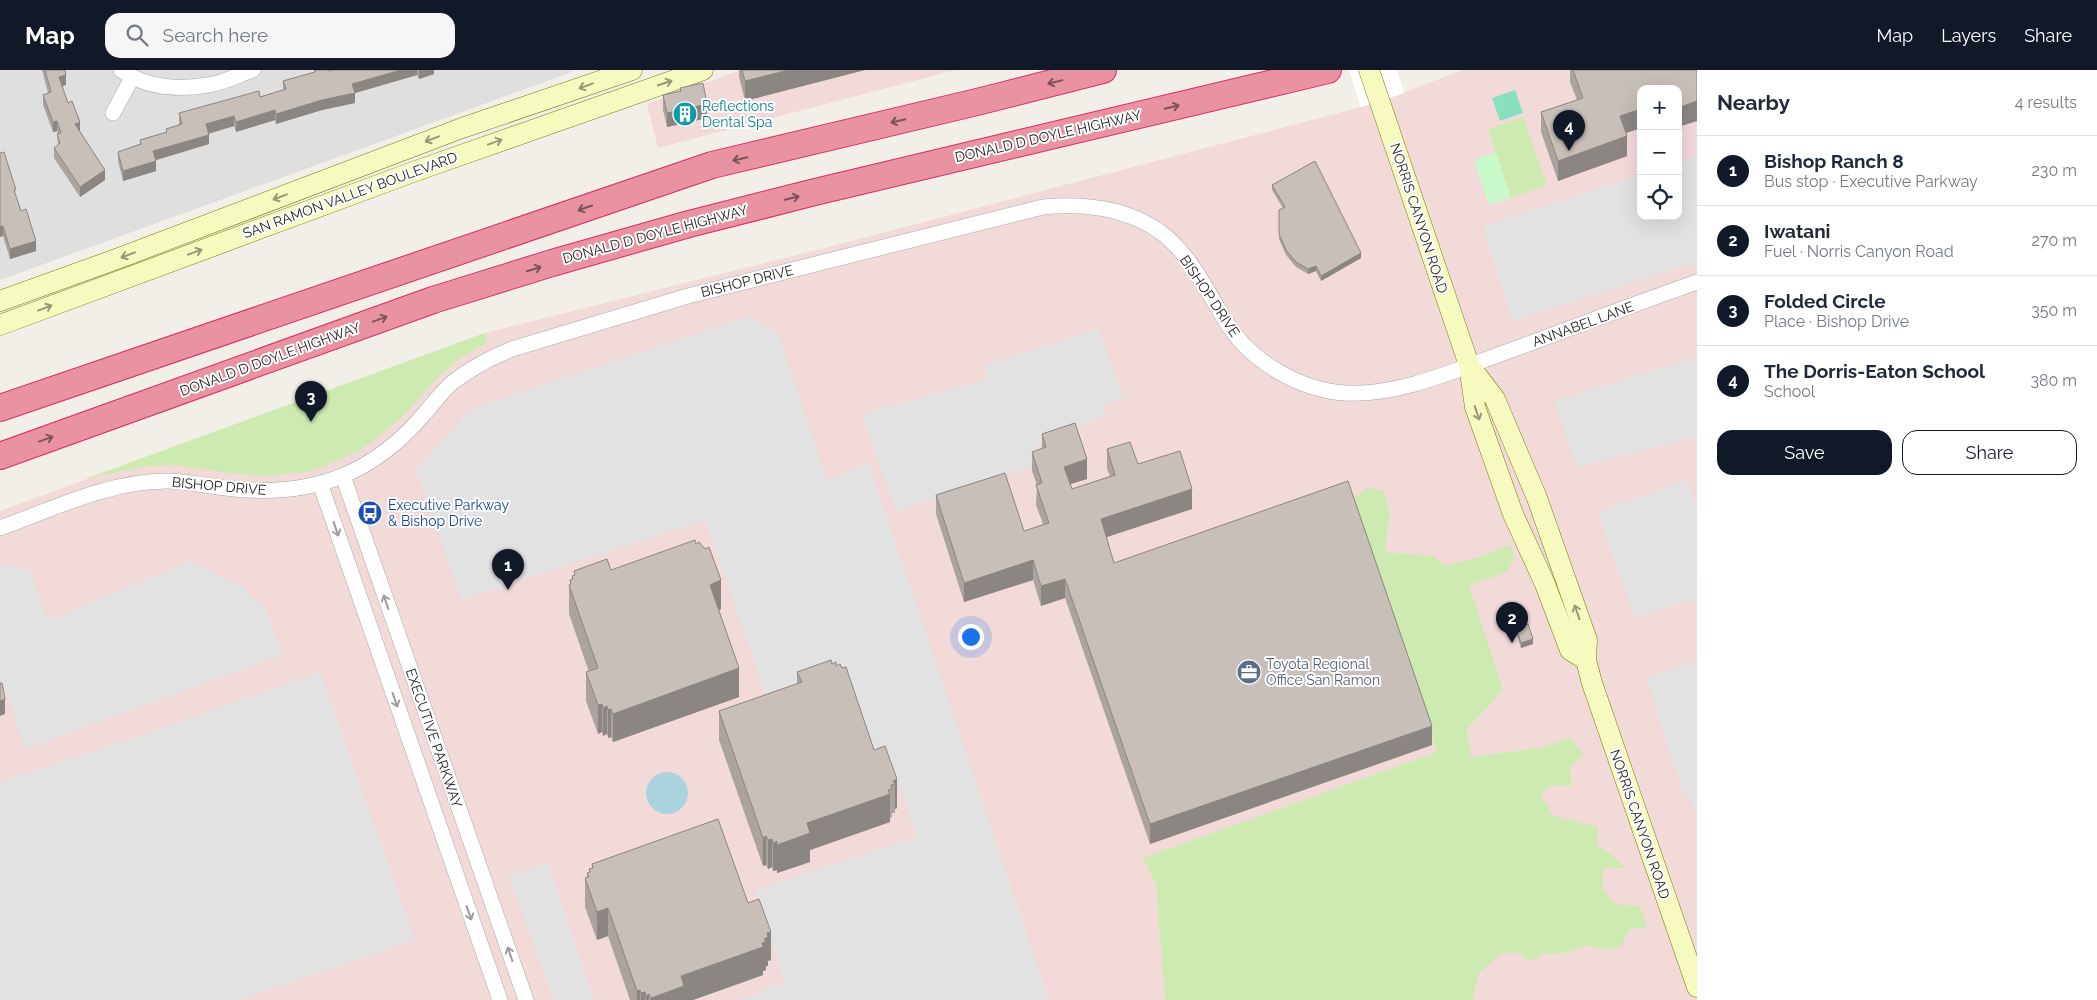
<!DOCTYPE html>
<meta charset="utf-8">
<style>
:root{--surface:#fff;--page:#f6f6f7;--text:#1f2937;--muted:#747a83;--line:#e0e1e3;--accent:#111827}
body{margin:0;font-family:Raleway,sans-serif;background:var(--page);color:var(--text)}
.controls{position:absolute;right:15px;top:15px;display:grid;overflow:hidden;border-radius:10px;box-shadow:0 5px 20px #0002}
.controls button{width:45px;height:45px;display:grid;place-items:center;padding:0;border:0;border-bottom:1px solid var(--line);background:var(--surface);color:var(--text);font:25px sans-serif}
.you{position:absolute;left:970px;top:566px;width:18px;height:18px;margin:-12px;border:4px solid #fff;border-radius:50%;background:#1a73e8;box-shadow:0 0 0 8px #1a73e833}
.badge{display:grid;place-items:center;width:32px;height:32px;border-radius:50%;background:var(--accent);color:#fff;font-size:16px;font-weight:700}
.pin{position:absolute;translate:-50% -41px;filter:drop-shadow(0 1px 2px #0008)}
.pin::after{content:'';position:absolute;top:26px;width:18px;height:15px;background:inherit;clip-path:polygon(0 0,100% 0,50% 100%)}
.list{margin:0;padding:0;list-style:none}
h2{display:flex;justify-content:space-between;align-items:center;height:65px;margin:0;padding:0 20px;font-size:21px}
h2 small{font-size:16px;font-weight:400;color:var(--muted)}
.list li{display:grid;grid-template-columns:32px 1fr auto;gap:15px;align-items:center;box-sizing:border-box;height:70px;padding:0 20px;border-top:1px solid var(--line)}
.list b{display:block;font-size:19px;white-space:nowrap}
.list p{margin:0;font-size:16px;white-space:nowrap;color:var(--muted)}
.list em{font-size:16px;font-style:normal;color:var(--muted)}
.actions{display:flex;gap:10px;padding:15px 20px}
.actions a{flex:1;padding:11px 0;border:1px solid var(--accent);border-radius:15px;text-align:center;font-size:18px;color:var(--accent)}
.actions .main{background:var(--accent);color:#fff}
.icon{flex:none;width:28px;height:28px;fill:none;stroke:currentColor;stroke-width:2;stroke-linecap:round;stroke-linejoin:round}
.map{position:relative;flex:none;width:1697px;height:930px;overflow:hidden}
header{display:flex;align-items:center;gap:30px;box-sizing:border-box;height:70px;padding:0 25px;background:var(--accent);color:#fff}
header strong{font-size:24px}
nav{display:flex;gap:28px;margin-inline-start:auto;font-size:18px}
.search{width:350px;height:45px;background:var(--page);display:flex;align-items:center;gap:12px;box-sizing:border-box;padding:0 18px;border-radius:15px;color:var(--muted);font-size:19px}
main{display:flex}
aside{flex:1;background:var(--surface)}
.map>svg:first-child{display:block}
</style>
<header>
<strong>Map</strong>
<div class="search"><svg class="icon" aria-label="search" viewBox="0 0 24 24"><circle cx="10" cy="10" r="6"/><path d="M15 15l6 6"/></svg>Search here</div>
<nav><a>Map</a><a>Layers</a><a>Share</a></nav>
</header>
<main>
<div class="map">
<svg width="1697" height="930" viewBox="0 0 1697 930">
<rect width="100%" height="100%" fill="#f2efe9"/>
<path fill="#e0dfdf" d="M0,0H572V2L0,210Z"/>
<path fill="#f2dad9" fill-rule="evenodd" d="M741,0H956L658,78L647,34Z
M1462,0H1697V930H0V441L485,263L821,179L1380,32ZM1641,19H1678V146H1641Z"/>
<path fill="#cdebb0" d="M1523,47L1547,115L1511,128L1488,59Z
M485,263L488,272L460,288L439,306L405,344L375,370L360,380L326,396L311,401L269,406L236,404L176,395L142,397L85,409Z
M1367,418L1384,421L1390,443L1385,482L1433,486L1445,496L1483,486L1508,475L1512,477L1514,488L1508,500L1503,504L1469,515L1503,620L1467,659L1471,687L1541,678L1570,668L1584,685L1570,697L1572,716H1551L1541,725L1553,746L1598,757L1597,775L1612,785L1625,798H1603V819L1614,834L1640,836L1647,857L1630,859L1622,875L1610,880L1588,876L1557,885L1543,883L1535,889L1526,890L1522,883H1501L1479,903L1472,930H1165L1156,815L1143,788L1437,682L1351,430Z"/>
<path fill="#c8facc" d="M1496,82L1511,128L1489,135L1474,90Z"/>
<path fill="#88e0be" d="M1515,20L1523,43L1500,51L1492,28Z"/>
<path fill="#e2e2e2" d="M1697,87V192L1513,251L1483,156L1641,105V146H1678V93Z
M749,246L779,265L827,409L869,394L1049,930H739L785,912L754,820L917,767L889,690L767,628L705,450L462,530L416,399L472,338Z
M1099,259L1123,328L1102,335L1106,346L1039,371L1037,395L896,441L862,344L987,309L985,295Z
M1697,287V367L1577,397L1554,331Z
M1687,410L1697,438V509L1693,510L1697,520V528L1635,548L1598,442Z
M190,491L243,517L267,540L282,585L25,679L3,613L0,614V497L7,495L31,501L47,551Z
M1697,591V737L1695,738L1681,717L1647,607Z
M320,602L415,870L238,930H0V712L140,666Z
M548,794L594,930H554L509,806Z"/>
<path fill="#aad3df" d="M646 723a21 21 0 1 1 42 0a21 21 0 1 1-42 0Z"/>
<path fill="#fff" d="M1349,0H1397L1404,23L1361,37Z"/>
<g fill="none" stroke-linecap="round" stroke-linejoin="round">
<defs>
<path id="minor" d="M121,0C146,18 178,20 208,15C223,13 238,5 253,0
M113,43L132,8
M343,406L526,930
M320,413L500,930
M0,458C53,439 109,411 167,411C187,411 207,416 226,418C265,423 305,421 342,406C374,393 403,369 425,343C434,333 443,320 453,312C470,299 492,287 512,279L688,226L1043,137C1084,133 1124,137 1159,161C1192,185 1207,222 1228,255C1252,292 1300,320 1345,323C1399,326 1458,299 1509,281C1571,258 1634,234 1697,212"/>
<path id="secondary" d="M1369,0L1469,295L1475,337L1513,444L1545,514L1570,580L1586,590
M0,231L122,187L462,58L632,0
M0,255L413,102L703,0
M1469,295L1495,329L1517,381L1537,428L1587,570L1586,590L1592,613L1697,917"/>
<path id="motorway" d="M0,338L712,95L977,32L1103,0
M0,386L433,230L552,193L689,154L815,122L1328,0"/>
</defs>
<use href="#minor" stroke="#a9a9a9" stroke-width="16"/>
<use href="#secondary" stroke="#707d05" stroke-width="21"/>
<use href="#motorway" stroke="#dc2a67" stroke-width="28"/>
<use href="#minor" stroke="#fff" stroke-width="15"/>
<use href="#secondary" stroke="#f7fabf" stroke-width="20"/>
<use href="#motorway" stroke="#e892a2" stroke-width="26"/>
</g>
<path fill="#aba49e" d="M42,0H65L66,15L62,16L68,33L80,61L105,110L80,127L54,88V78L58,75L57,64H58L57,61L53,62L43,35V25L48,23Z
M314,0L329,1L333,0H434V4L419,9L417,5L355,23V33L322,40L276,54L275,50L236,62L234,56L209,64V74L156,90V101L123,111L118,91V82L140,74V70L166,62V59L179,55V43L260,27L283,20V11L314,2Z
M739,0H865L745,31L739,7Z
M1570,0H1697L1641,19V58L1626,63L1627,86L1558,111L1541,62V42L1577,30L1570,12Z
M680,18L707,48L667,57L663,40V25L680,21Z
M0,83L16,127L21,141L36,181L10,189L3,166H0Z
M1272,115L1361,188L1321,211L1316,201L1308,204L1296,197L1286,185L1279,169V140L1283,138L1272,120Z
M1042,364L1087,409L1070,414L1072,419L1110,406L1107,399V379L1138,394L1192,439L1106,467L1114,493L1432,675L1150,774L1065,528L1041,536L1033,510L964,532L936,444V425L1024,461L1043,454L1036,435L1037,415L1032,401V382L1042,379Z
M611,500L721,539L719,540L739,627L613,672L611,667L608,668L607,664L603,666L602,662L598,664L586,631V602H589L569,544V515H570V510H572V506H574V501Z
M1516,558L1533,574L1521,578L1516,563Z
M832,594L836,596L874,680L897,709V738L895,739V743H892V747L890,748V752L810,780V792L777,803V800L773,801L772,797L768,799L766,795L763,796L719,670V641L797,614V602Z
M592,794L748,833L771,890L768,891V896H766V900L763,901V905L693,930H630L608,866L597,870L585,837V808H587V803L589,802V799L592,798Z"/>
<path fill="#8b8681" d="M401,0H417V5L355,23V33L322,40L276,54V44L352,14Z
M419,0H434V4L419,9Z
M789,0H865L745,31V11Z
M66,5V15L59,17V7Z
M1697,31V51L1678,57V38Z
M707,34V48L667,57V43Z
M1641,39V58L1620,65V46Z
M275,40V50L236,62V52Z
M234,46V56L206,64V54Z
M57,51V61L53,62V52Z
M80,52V62L75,54Z
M209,65V74L153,91V81Z
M1627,66V86L1558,111V91Z
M156,91V101L123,111V101Z
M105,100V110L80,127V117Z
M3,156V166L0,167V157Z
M36,171V181L10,189V179Z
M1361,183V188L1321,211V206Z
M1316,196V201L1308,204V199Z
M1087,389V409L1064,416V397Z
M1192,419V439L1101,469V449Z
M1033,490V510L964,532V513Z
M1065,509V528L1041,536V516Z
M721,510V539L710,543V515Z
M1533,569V574L1521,578V573Z
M739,598V627L613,672V644Z
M5,629V644L0,646V631Z
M602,634V662L598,664V635Z
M607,636V664L603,666V638Z
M611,639V667L608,668V640Z
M1432,656V675L1150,774V754Z
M897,709V738L895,739V714L893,711Z
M890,724V752L810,780V792L777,803V775L807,753Z
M766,766V795L763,796V768Z
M772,769V797L768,799V770Z
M777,771V800L773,801V773Z
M608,838V866L597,870V842Z
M771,862V890L768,891V896H766V900L763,901V905L693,930H651V928L681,906L762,873L767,863Z
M640,920V930H637V921Z
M645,922V930H641V923Z
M649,924V930H646V926Z"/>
<path fill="#c7bfb8" stroke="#8b8681" d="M45,0H65L66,5L59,7L68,33L72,31L80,52L75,54L105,100L80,117L54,78L60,73L57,64L61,63L57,51L53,52L43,25L51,22Z
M315,0H328L329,1L333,0H401L352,14L355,23L322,30L276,44L275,40L236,52L234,46L206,54L209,65L153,81L156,91L123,101L118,82L141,74L140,70L167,62L166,59L182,54L179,43L259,21L260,27L286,19L283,11L315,2Z
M742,0H789L745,11Z
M1573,0H1697V31L1678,38V19H1641V39L1620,46L1627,66L1558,91L1541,42L1583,28Z
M703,13L707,34L667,43L663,25L681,21L680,18Z
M4,82L16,120H14L21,141L26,139L36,171L10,179L3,156L0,157V83Z
M1315,91L1361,183L1321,206L1316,196L1308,199L1296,192L1286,180L1279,164V140L1285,137L1272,115Z
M1075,353L1087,389L1064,397L1072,419L1115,405L1107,379L1130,372L1138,394L1180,381L1192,419L1101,449L1114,493L1348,411L1432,656L1150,754L1065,509L1041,516L1033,490L964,513L936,425L1005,403L1024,461L1049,453L1036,415L1042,413L1032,382L1046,377L1042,364Z
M695,470L696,474L699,472L705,479L709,477L721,510L710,515L739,598L613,644L611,639L608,640L607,636L603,638L602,634L598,635L586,602L598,598L569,515L571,514L570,510L573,509L572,506L575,505L574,501L607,489L611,500Z
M1528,554L1533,569L1521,573L1516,558Z
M831,590L832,594L836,592V596L840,594L842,598L846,597L874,680L885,676L897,709L893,711L895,714L891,715L892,719L888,720L890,724L807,753L810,763L777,775V771L773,773L772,769L768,770L766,766L763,768L719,641L802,612L797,602Z
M0,613H2L5,629L0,631Z
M718,749L748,833L759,829L771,862L767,863L768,867L764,869L766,872L762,873L763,877L681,906L684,916L651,928L649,924L646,926L645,922L641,923L640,920L637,921L608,838L597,842L585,808L589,807L587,803L590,802L589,799L593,798L592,794Z"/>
<defs><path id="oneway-shaft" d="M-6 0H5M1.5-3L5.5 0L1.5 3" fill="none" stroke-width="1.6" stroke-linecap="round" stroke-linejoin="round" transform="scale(1.25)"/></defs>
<g stroke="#7b545c">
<use href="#oneway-shaft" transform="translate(1055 12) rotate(166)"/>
<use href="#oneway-shaft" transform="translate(1172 37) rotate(-13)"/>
<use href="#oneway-shaft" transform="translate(898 51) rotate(167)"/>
<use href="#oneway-shaft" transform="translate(740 89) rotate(167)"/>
<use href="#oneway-shaft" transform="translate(792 128) rotate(-14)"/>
<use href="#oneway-shaft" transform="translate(585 138) rotate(161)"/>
<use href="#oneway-shaft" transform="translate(534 199) rotate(-17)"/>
<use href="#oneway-shaft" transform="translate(380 249) rotate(-20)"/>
<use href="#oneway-shaft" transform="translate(46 369) rotate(-20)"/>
</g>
<g stroke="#979978">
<use href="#oneway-shaft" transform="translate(665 13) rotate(-18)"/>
<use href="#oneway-shaft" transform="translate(586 16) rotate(160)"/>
<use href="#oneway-shaft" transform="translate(432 69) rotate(159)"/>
<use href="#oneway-shaft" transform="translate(495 72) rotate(-20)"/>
<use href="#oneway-shaft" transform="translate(280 127) rotate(159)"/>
<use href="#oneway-shaft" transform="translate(195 182) rotate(-20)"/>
<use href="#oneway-shaft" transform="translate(128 185) rotate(159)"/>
<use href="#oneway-shaft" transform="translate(45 238) rotate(-21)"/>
<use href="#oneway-shaft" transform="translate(1477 343) rotate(72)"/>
<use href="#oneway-shaft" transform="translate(1577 542) rotate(-109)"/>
</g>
<g stroke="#9c9c9c">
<use href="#oneway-shaft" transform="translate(336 459) rotate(71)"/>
<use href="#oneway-shaft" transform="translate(386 532) rotate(-109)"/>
<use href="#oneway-shaft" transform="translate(395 630) rotate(71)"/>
<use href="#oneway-shaft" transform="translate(469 843) rotate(71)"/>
<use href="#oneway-shaft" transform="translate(510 884) rotate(-109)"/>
</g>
<defs>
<symbol id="building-disc" viewBox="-11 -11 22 22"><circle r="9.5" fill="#0f9aa8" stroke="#fff"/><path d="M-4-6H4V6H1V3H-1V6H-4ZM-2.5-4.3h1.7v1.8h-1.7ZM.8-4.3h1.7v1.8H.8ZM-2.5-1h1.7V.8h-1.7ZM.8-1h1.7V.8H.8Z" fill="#fff"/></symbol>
<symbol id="bus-disc" viewBox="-11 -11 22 22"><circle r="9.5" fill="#1a4fb4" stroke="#fff"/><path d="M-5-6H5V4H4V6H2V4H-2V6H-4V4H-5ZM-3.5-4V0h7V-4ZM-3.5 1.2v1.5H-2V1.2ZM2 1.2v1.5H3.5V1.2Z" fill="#fff"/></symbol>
<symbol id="office-disc" viewBox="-11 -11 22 22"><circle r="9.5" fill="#5c6f8a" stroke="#fff"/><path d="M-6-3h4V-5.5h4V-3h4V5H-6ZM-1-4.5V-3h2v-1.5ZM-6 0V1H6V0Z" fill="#fff"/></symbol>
</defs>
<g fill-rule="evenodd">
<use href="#building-disc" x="671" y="30" width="28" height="28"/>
<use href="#bus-disc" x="356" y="429" width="28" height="28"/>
<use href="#office-disc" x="1235" y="588" width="28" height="28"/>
</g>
<g text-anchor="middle" stroke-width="4" stroke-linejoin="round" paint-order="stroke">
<g font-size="14" fill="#0d838f" stroke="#fff" text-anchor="start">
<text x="702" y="41">Reflections<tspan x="702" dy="16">Dental Spa</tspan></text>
</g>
<g font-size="14" fill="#222" stroke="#fff">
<text transform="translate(1048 66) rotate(-13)" y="5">DONALD D DOYLE HIGHWAY</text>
<text transform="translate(350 125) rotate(-20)" y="5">SAN RAMON VALLEY BOULEVARD</text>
<text transform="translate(1419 148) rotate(72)" y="5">NORRIS CANYON ROAD</text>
<text transform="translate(655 164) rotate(-15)" y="5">DONALD D DOYLE HIGHWAY</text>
<text transform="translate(747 211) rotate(-14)" y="5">BISHOP DRIVE</text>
<text transform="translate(1210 226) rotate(56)" y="5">BISHOP DRIVE</text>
<text transform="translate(1583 254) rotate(-20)" y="5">ANNABEL LANE</text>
<text transform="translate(270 289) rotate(-20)" y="5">DONALD D DOYLE HIGHWAY</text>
<text transform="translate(219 416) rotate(5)" y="5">BISHOP DRIVE</text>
<text transform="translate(434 668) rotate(71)" y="5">EXECUTIVE PARKWAY</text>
<text transform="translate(1640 754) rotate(71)" y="5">NORRIS CANYON ROAD</text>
</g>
<g font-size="14" fill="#164399" stroke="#fff" text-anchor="start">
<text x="388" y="440">Executive Parkway<tspan x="388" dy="16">&amp; Bishop Drive</tspan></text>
</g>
<g font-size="14" fill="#4e5e75" stroke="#fff" text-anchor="start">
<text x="1266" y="599">Toyota Regional<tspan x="1266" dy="16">Office San Ramon</tspan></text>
</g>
</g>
</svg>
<div class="controls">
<button>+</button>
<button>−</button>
<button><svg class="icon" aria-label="locate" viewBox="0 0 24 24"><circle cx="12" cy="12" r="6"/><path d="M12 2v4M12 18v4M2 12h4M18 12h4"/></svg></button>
</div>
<div class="you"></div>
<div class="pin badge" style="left:508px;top:520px">1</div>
<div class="pin badge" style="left:1512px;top:573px">2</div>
<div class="pin badge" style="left:311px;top:352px">3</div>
<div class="pin badge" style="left:1569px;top:81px">4</div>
</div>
<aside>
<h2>Nearby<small>4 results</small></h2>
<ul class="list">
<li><span class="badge">1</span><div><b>Bishop Ranch 8</b><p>Bus stop · Executive Parkway</p></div><em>230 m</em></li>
<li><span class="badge">2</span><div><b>Iwatani</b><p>Fuel · Norris Canyon Road</p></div><em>270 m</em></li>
<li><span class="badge">3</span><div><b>Folded Circle</b><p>Place · Bishop Drive</p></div><em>350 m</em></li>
<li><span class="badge">4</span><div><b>The Dorris-Eaton School</b><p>School</p></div><em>380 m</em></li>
</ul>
<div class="actions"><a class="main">Save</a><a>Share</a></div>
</aside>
</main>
